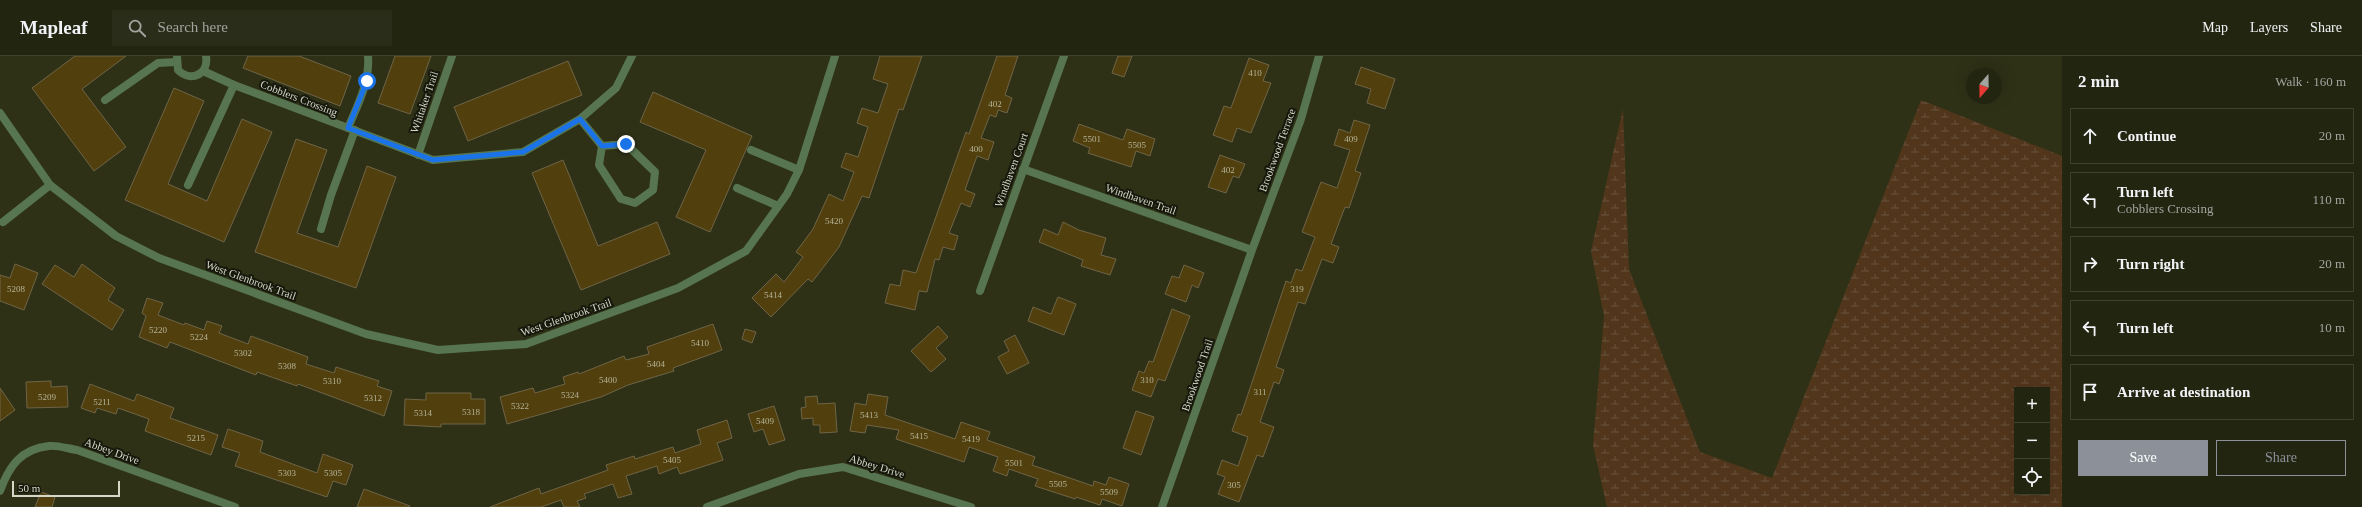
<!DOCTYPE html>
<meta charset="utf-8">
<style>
:root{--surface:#222510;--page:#2a2d19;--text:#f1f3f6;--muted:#a2a59f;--line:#3f4230;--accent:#8c9099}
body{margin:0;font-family:Georgia,serif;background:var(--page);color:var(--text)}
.controls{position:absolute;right:12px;bottom:12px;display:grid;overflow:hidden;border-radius:0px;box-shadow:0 4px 16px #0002}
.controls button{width:36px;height:36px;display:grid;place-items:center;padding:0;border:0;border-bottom:1px solid var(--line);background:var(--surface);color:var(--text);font:20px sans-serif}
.compass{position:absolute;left:1966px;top:12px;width:36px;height:36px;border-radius:50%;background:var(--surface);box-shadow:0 4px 16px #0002;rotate:200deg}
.scale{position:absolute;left:12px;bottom:10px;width:108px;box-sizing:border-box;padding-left:4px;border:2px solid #d5d8c7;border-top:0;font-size:11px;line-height:14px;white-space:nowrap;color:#d5d8c7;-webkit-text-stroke:3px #16180c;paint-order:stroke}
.stop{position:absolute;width:12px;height:12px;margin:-9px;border:3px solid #1a73e8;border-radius:50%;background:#fff}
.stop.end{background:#1a73e8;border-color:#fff;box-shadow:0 1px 4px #0008}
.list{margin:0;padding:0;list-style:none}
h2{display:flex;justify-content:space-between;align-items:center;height:52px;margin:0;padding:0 16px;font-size:17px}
h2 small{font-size:13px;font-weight:400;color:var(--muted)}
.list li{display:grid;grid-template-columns:26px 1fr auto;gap:12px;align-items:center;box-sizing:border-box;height:56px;margin:0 8px 8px;padding:0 8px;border:1px solid var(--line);border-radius:0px}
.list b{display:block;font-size:15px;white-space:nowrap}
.list p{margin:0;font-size:13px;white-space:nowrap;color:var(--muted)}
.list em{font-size:13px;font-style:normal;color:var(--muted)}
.actions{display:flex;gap:8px;padding:12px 16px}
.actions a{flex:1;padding:9px 0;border:1px solid var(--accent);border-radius:0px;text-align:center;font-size:14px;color:var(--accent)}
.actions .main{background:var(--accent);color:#fff}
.icon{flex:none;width:22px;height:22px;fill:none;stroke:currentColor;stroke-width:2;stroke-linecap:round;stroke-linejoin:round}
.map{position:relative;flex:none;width:2062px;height:451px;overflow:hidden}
header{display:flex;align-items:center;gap:24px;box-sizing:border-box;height:56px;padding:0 20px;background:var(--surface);border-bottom:1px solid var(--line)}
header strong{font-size:19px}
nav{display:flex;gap:22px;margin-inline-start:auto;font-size:14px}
.search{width:280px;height:36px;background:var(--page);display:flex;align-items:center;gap:10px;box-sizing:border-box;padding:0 14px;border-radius:0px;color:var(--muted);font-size:15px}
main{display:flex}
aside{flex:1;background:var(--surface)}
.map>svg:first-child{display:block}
</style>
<header>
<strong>Mapleaf</strong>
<div class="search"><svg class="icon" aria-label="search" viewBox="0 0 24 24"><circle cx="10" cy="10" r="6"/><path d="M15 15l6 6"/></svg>Search here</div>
<nav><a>Map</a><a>Layers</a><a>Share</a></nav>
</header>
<main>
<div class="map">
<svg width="2062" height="451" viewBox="0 0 2062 451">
<defs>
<pattern id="wetland-marsh" width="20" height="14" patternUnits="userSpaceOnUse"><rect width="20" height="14" fill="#51361c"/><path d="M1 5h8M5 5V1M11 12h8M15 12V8" fill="none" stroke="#69523c"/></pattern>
</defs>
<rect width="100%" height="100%" fill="#2e3116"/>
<path fill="url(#wetland-marsh)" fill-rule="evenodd" d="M1921,44L2062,100V451H1607L1593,389L1604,260L1591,195L1623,53L1629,213L1700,396L1772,422ZM2017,334H2047V436H2017Z"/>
<path fill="#51400d" stroke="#6f6447" d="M75,0H126L82,33L126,91L94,115L32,32Z
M248,0H299L351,20L340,50L243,12Z
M395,0H431L410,58L378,47Z
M880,0H922L903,54L899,53L869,142L862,140L839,191L812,226L808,223L771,261L752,242L776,218L784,226L803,201L796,196L813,173L829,138L843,145L854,116L841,111L846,97L858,101L868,71L857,67L862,52L878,57L888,28L873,23Z
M997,0H1018L1005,39L1012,42L1007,57L998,54L996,61L990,59L981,82L994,86L988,104L977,100L965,134L975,138L970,151L961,147L949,177L958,180L954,194L943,191L939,204L935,203L927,236L919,235L915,254L885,247L890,228L900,230L903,214L916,217L966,76L969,78Z
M1118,0H1132L1124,21L1112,17Z
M1249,2L1269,9L1263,25L1271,27L1251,77L1237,72L1232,86L1213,79L1224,50L1231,52Z
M568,5L582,39L468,85L454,51Z
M1361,11L1395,23L1385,53L1367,47L1371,33L1355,28Z
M174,32L204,45L168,128L207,145L242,63L272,76L224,186L125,144Z
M653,36L752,80L710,176L676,161L706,94L640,66Z
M1354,64L1370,69L1355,115L1361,117L1349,152L1345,151L1331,188L1339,191L1333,207L1322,203L1305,248L1298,246L1276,311L1284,314L1279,328L1274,326L1260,366L1274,371L1263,401L1257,399L1239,446L1218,438L1225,421L1217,418L1222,404L1238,410L1248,381L1232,375L1238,358L1241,359L1286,225L1291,227L1296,213L1302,215L1315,181L1302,176L1321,126L1337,132L1350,94L1334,89L1339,73L1350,77Z
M1079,68L1123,84L1127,73L1155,83L1150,100L1136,95L1131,111L1088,97L1090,92L1073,85Z
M296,83L327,94L297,177L338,191L367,110L396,121L356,232L255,196Z
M1220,99L1245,108L1239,122L1233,120L1226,137L1208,131Z
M563,104L598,190L657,166L670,198L581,234L532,117Z
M1063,166L1079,174L1106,182L1101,199L1116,203L1110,219L1081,210L1083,204L1039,186L1044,173L1058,179Z
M15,208L38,217L24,254L0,245V219L10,222Z
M82,208L115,232L108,244L124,254L112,274L42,228L55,209L74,221Z
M1184,209L1204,217L1198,232L1192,229L1186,246L1165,238L1172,220L1179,222Z
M1058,241L1076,248L1064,279L1028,265L1033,251L1051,258Z
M147,242L163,247L158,259L184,269L185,267L204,274L207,265L222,270L219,277L248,288L251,280L308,301L306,308L334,317L336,311L379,325L377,330L392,335L384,360L298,328L297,330L257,316L256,319L170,286L167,292L139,281L146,260L142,257Z
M1172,253L1190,260L1165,325L1158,323L1151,341L1132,334L1139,315L1144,317L1149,305L1153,306Z
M713,268L722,294L673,312L674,315L628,329L601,341L507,368L500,341L533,332L535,337L565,328L563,321L578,316L579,318L624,300L626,304L649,298L647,291Z
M938,270L948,281L936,292L946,303L931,316L911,295Z
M745,273L756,276L752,287L742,283Z
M1015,279L1029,307L1007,318L998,301L1009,295L1004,285Z
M51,325V331L67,330L68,351L27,352L26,326Z
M90,328L134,345L137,338L174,352L170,362L218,379L211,399L145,375L149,363L118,352L116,358L97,352L95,357L81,352Z
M0,332L15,354L0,365Z
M426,337H471V343H485V368H441V371L404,369L405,343L426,344Z
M868,338L888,341L885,359L955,383L961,366L990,376L987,384L1035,401L1032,409L1093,430L1094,425L1106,429L1109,421L1129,428L1122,450L1102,443L1100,449L1076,441L1075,443L1035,430L1038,423L1009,413L1007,420L993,415L998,401L969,391L964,406L896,383L899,374L867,369L865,377L850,375L855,347L866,349Z
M817,340L818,348L835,347L837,376L820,377V369H813V362L802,363L801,352L806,351L805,341Z
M774,350L785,384L769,389L763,373L754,376L748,358Z
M1136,355L1154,361L1141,399L1123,392Z
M727,364L732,382L717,387L723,404L680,418L677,411L659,418L657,410L626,420L632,438L618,442L613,428L584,438L586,442L577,445L580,451H564L561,444L541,451H490L539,432L541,438L608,414L606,409L634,400L635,403L673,391L675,397L701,388L697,374Z
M228,373L263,385L260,396L317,417L323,398L353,409L346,429L333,425L327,441L235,410L240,397L222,391Z
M364,433L410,450L409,451H357Z
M41,436L55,441L52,451H35Z"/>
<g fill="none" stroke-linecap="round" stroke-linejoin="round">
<path stroke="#567550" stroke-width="8" d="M105,44L158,7L176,6
M580,63L602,90L599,109L621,143L635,147L653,134L655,116L626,88L602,90
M348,72C358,48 370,26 368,0
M751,94L799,114
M188,129L234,29
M737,132L778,150
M3,166L50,129
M321,173L331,139L355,74"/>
<path stroke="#567550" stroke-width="8" d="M177,0L178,14C191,27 209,18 206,0
M203,15L234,29L433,104L523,96L580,63L616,32L632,0
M0,57L50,129L116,180L159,202L366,278L438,294L526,288L678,232L746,195L787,138L799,114L835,0
M418,99L452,0
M1023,113L1252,194
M980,235L1064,0
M0,435C9,410 21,393 49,390C58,389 69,393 77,394L235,451
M707,451L799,418L843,411L971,451
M1162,451L1252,194L1301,63L1319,0"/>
</g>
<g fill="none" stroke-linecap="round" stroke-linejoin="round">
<path stroke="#1a73e8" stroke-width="5" d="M367,25L348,72L433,104L523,96L580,63L602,90L626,88"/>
</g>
<g text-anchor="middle" stroke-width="4" stroke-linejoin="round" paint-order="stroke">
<g font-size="9" fill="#b4b298">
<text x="1255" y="20">410</text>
<text x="995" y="51">402</text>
<text x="1092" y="86">5501</text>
<text x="1351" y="86">409</text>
<text x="1137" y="92">5505</text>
<text x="976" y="96">400</text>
<text x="1228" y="117">402</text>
<text x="834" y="168">5420</text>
<text x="16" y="236">5208</text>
<text x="1297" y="236">319</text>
<text x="773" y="242">5414</text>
<text x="158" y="277">5220</text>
<text x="199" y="284">5224</text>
<text x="700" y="290">5410</text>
<text x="243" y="300">5302</text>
<text x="656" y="311">5404</text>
<text x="287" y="313">5308</text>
<text x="608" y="327">5400</text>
<text x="1147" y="327">310</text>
<text x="332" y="328">5310</text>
<text x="1260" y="339">311</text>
<text x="570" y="342">5324</text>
<text x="47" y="344">5209</text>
<text x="373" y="345">5312</text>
<text x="102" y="349">5211</text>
<text x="520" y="353">5322</text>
<text x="471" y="359">5318</text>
<text x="423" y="360">5314</text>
<text x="869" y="362">5413</text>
<text x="765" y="368">5409</text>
<text x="919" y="383">5415</text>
<text x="196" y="385">5215</text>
<text x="971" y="386">5419</text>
<text x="672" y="407">5405</text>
<text x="1014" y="410">5501</text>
<text x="287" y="420">5303</text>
<text x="333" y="420">5305</text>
<text x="1058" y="431">5505</text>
<text x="1234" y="432">305</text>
<text x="1109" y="439">5509</text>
</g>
<g font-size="11" fill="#d5d8c7" stroke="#16180c">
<text transform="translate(299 42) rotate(21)" y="4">Cobblers Crossing</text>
<text transform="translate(424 46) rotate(-71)" y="4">Whitaker Trail</text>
<text transform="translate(1277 94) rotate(-70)" y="4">Brookwood Terrace</text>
<text transform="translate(1011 114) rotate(-70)" y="4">Windhaven Court</text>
<text transform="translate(1141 143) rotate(19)" y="4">Windhaven Trail</text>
<text transform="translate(251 224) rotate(20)" y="4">West Glenbrook Trail</text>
<text transform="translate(566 261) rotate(-19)" y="4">West Glenbrook Trail</text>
<text transform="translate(1197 319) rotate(-71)" y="4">Brookwood Trail</text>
<text transform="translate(112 395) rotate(20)" y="4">Abbey Drive</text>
<text transform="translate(877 410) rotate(17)" y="4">Abbey Drive</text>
</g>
</g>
</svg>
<div class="controls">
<button>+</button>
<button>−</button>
<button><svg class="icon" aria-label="locate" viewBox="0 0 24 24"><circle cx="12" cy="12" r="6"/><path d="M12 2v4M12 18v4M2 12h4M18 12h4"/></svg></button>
</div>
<svg class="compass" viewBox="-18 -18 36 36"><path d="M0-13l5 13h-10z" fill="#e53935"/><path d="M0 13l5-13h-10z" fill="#a2a59f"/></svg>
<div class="scale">50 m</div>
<div class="stop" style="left:367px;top:25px"></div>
<div class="stop end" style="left:626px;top:88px"></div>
</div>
<aside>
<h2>2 min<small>Walk · 160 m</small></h2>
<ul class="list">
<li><svg class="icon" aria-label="ahead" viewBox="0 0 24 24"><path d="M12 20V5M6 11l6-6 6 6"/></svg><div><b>Continue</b></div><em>20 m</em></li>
<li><svg class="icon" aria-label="left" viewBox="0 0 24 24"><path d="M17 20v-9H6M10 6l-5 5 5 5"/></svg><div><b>Turn left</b><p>Cobblers Crossing</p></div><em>110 m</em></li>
<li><svg class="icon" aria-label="right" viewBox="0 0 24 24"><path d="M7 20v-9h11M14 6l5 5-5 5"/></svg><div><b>Turn right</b></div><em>20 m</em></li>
<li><svg class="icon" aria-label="left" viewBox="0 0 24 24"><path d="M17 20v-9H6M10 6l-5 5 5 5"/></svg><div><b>Turn left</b></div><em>10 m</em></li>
<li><svg class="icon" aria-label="arrive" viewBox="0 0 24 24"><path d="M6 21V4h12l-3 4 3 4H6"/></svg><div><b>Arrive at destination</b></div></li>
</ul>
<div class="actions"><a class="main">Save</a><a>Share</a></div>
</aside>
</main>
